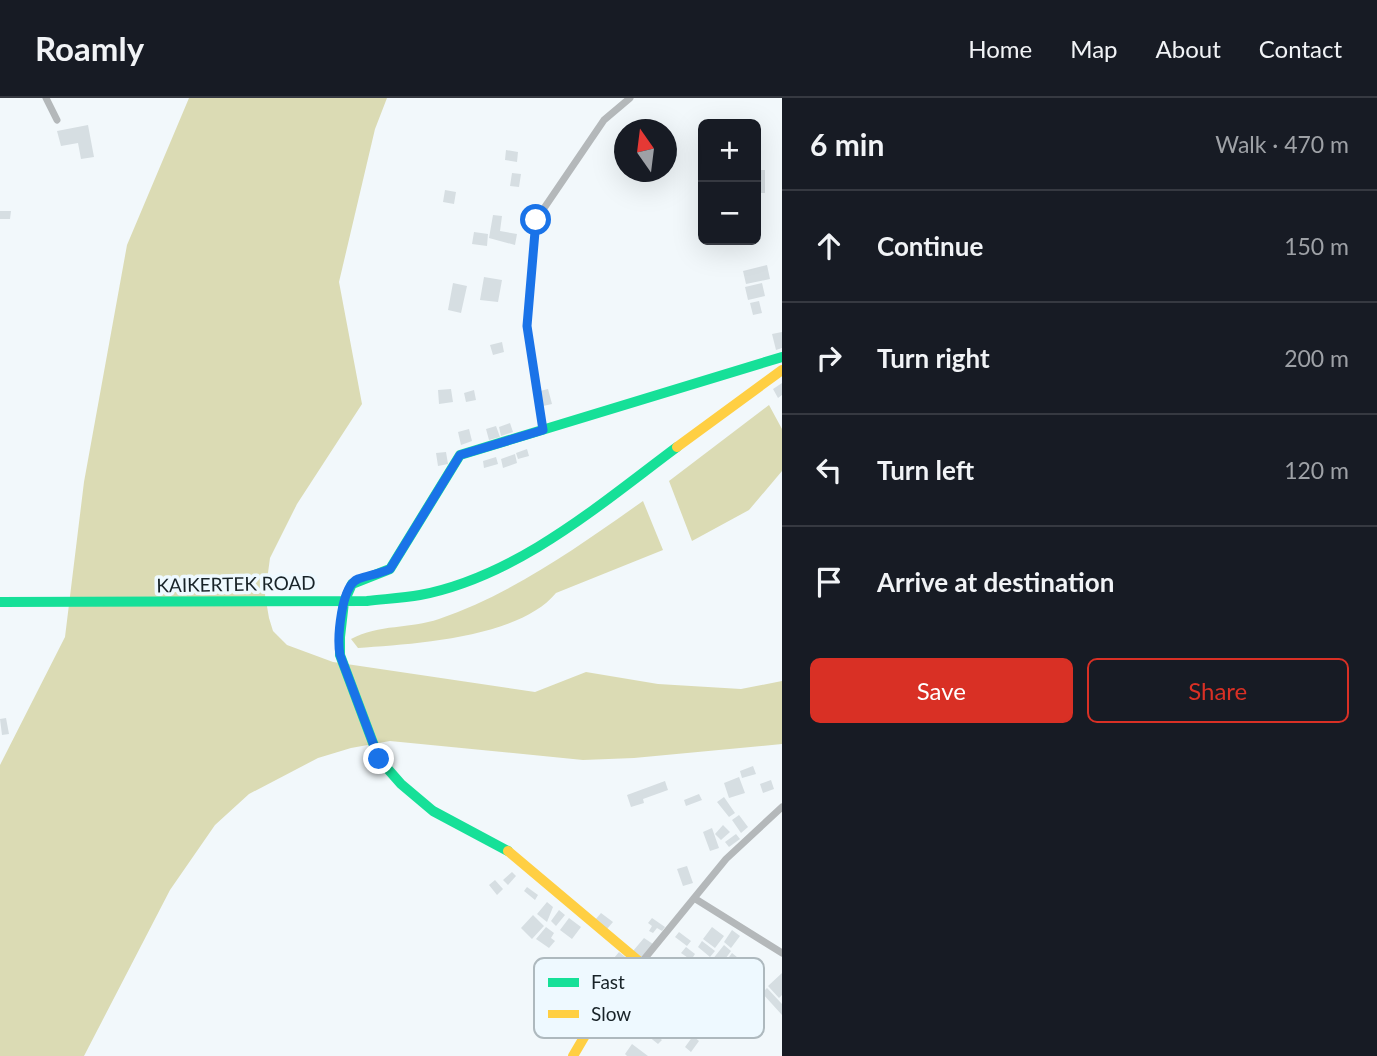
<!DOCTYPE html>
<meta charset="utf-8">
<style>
:root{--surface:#171b24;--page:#242831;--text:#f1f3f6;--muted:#9ea1a6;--line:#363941;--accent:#d93025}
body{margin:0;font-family:Lato,sans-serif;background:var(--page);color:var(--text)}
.controls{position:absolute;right:21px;top:21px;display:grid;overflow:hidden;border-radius:10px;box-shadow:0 7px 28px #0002}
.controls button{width:63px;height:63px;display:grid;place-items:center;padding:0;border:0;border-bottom:2px solid var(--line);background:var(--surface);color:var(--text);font:35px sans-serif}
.compass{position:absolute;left:614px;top:21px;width:63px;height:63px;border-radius:50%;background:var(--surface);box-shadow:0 7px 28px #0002;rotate:346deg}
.stop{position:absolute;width:21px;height:21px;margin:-16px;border:5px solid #1a73e8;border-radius:50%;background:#fff}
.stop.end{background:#1a73e8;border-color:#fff;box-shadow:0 2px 7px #0008}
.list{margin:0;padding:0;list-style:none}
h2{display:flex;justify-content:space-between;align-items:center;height:91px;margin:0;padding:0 28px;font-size:30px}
h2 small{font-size:23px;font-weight:400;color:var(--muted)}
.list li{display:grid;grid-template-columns:46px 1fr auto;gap:21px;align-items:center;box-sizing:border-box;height:112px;padding:0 28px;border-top:2px solid var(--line)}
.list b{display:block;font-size:26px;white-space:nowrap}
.list em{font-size:23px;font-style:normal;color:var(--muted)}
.actions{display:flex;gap:14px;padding:21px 28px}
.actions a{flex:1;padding:16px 0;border:2px solid var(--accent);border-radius:10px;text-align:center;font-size:24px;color:var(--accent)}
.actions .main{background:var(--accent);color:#fff}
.icon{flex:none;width:38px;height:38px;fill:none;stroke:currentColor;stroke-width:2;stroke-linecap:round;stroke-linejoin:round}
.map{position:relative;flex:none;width:782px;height:958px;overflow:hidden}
header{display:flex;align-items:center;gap:42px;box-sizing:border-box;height:98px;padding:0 35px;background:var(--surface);border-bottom:2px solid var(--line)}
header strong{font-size:33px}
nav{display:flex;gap:38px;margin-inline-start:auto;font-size:24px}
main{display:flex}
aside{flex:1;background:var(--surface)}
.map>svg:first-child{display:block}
</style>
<header>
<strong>Roamly</strong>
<nav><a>Home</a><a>Map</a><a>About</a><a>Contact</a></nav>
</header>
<main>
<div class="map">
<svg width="782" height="958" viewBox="0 0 782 958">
<rect width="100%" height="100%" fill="#f2f8fb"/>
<path fill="#dbdbb4" d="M189,0H387L375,31L339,184L362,306L297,406L270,460L265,497L269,520L273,533L287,547L333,564L535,594L586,574L658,586L741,591L782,583V646L634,660L583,662L390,643L351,650L318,660L249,696L215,727L170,792L84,958H0V667L65,539L84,384L127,147Z
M769,307L782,331V373L749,412L692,443L669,383Z
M643,403L663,452L556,495C519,540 414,546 358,550L351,541C379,526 410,531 439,521C514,495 579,448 643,403Z"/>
<path fill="#d6dee2" d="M88,27L94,59L81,61L78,45L61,48L57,33Z
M506,52L518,54L517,64L505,62Z
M760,72H765V95H759Z
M512,75L521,76L519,89L510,88Z
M445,92L456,94L454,106L443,104Z
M0,113H11L10,121H0Z
M493,117L502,118L500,133L517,136L515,147L489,140Z
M474,134L488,136L487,148L472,146Z
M767,167L770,181L746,186L743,173Z
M484,179L502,182L498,204L480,202Z
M453,185L467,188L461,215L448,212Z
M762,185L765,198L748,202L745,189Z
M759,203L762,215L753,217L750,205Z
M782,234V250L776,252L772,236Z
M502,244L504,254L493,257L490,247Z
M782,285V297L778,300L773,291Z
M451,291L453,304L439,306L438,292Z
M548,291L552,306L543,308L540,293Z
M474,292L476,302L466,304L464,295Z
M510,325L513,334L501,338L499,329Z
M496,328L500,339L489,342L486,331Z
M469,331L472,343L461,347L458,334Z
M527,351L529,358L518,361L516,355Z
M446,354L448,366L438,368L436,355Z
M515,356L517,365L503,370L501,361Z
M496,359L498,366L484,370L483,363Z
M6,620L9,636L2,637L0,621Z
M753,668L756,676L742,680L740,673Z
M739,679L745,695L729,700L724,685Z
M771,682L774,691L763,695L760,686Z
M665,683L668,692L643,701L644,705L631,709L627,697Z
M699,696L702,702L686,708L684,702Z
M724,699L735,715L729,719L717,704Z
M739,717L748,729L741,735L732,722Z
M723,727L730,734L721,742L715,736Z
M712,730L719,750L710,753L703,734Z
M736,736L740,741L729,749L725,744Z
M687,768L693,785L683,788L677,771Z
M512,774L516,778L508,787L503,782Z
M495,782L503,791L497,797L489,787Z
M527,789L538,797L535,802L524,793Z
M547,804L553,809L547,824L537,816Z
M559,812L565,817L556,828L551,823Z
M601,815L613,824L607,831L595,822Z
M533,817L544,828L532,841L521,830Z
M569,820L581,829L572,841L560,832Z
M652,820L665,829L662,833L657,830L653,835L649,833L652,828L648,825Z
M546,829L554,835L551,840L555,843L549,850L536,841Z
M712,829L724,838L715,850L703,841Z
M732,832L740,838L731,850L724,844Z
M679,834L691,843L687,848L675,839Z
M644,840L653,846L642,860L633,853Z
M702,843L715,853L710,859L698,849Z
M724,847L731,853L720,868L712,862Z
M686,849L695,856L691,862L681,855Z
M619,854L635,867L631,873L614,860Z
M732,855L743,864L734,876L723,867Z
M782,875V897L779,900L768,888Z
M767,890L782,906V917L762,895Z
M651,933L662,942L658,946L648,938Z
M693,938L699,943L691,954L685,949Z
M632,946L648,958H627L625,956Z"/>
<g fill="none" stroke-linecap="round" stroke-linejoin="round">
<path stroke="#b4b8ba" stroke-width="7" d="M46,0L57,22
M543,332L527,228L536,122L604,22L630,0
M694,800L782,855
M641,865L726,761L782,709"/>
<path stroke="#16e098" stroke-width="10" d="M0,504L367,503C384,501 403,500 420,497C518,478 599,407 677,349
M508,753L433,713L401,686L379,661L340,557V539L344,504L352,486L390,471L460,357L782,259"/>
<path stroke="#ffcf43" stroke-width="10" d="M677,349L782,272
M508,753L641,865L593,924L573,958"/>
</g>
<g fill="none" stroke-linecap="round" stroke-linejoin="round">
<path stroke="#1a73e8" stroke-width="9" d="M379,661L340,557C337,540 341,488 358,481C369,477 379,476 390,471L460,357L543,332L527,228L536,122"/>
</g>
<g text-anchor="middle" stroke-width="7" stroke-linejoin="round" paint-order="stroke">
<g font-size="19" fill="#182328" stroke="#eef9ff">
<text transform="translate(236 486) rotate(-1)" y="7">KAIKERTEK ROAD</text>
</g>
</g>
<rect x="534" y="860" width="230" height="80" rx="10" fill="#eef9ff" stroke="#aeb9be" stroke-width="2"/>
<rect x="548" y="880" width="31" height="9" fill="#16e098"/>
<rect x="548" y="912" width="31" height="8" fill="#ffcf43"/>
<g font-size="19" fill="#182328">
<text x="591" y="891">Fast</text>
<text x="591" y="923">Slow</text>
</g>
</svg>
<div class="controls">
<button>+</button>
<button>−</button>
</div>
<svg class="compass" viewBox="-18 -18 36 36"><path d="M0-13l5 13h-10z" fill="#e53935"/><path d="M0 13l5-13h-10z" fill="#9ea1a6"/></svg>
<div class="stop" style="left:536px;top:122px"></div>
<div class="stop end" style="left:379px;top:661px"></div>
</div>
<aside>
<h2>6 min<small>Walk · 470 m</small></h2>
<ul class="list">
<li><svg class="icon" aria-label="ahead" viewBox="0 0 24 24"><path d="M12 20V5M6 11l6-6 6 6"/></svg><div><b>Continue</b></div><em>150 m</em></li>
<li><svg class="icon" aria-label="right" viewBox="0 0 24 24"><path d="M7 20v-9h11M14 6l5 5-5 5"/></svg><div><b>Turn right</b></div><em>200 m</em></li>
<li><svg class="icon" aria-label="left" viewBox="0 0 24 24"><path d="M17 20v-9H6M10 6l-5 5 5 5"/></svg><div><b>Turn left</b></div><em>120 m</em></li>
<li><svg class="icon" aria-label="arrive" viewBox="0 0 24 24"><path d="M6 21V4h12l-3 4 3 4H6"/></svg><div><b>Arrive at destination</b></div></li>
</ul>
<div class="actions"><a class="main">Save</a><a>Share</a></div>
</aside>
</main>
